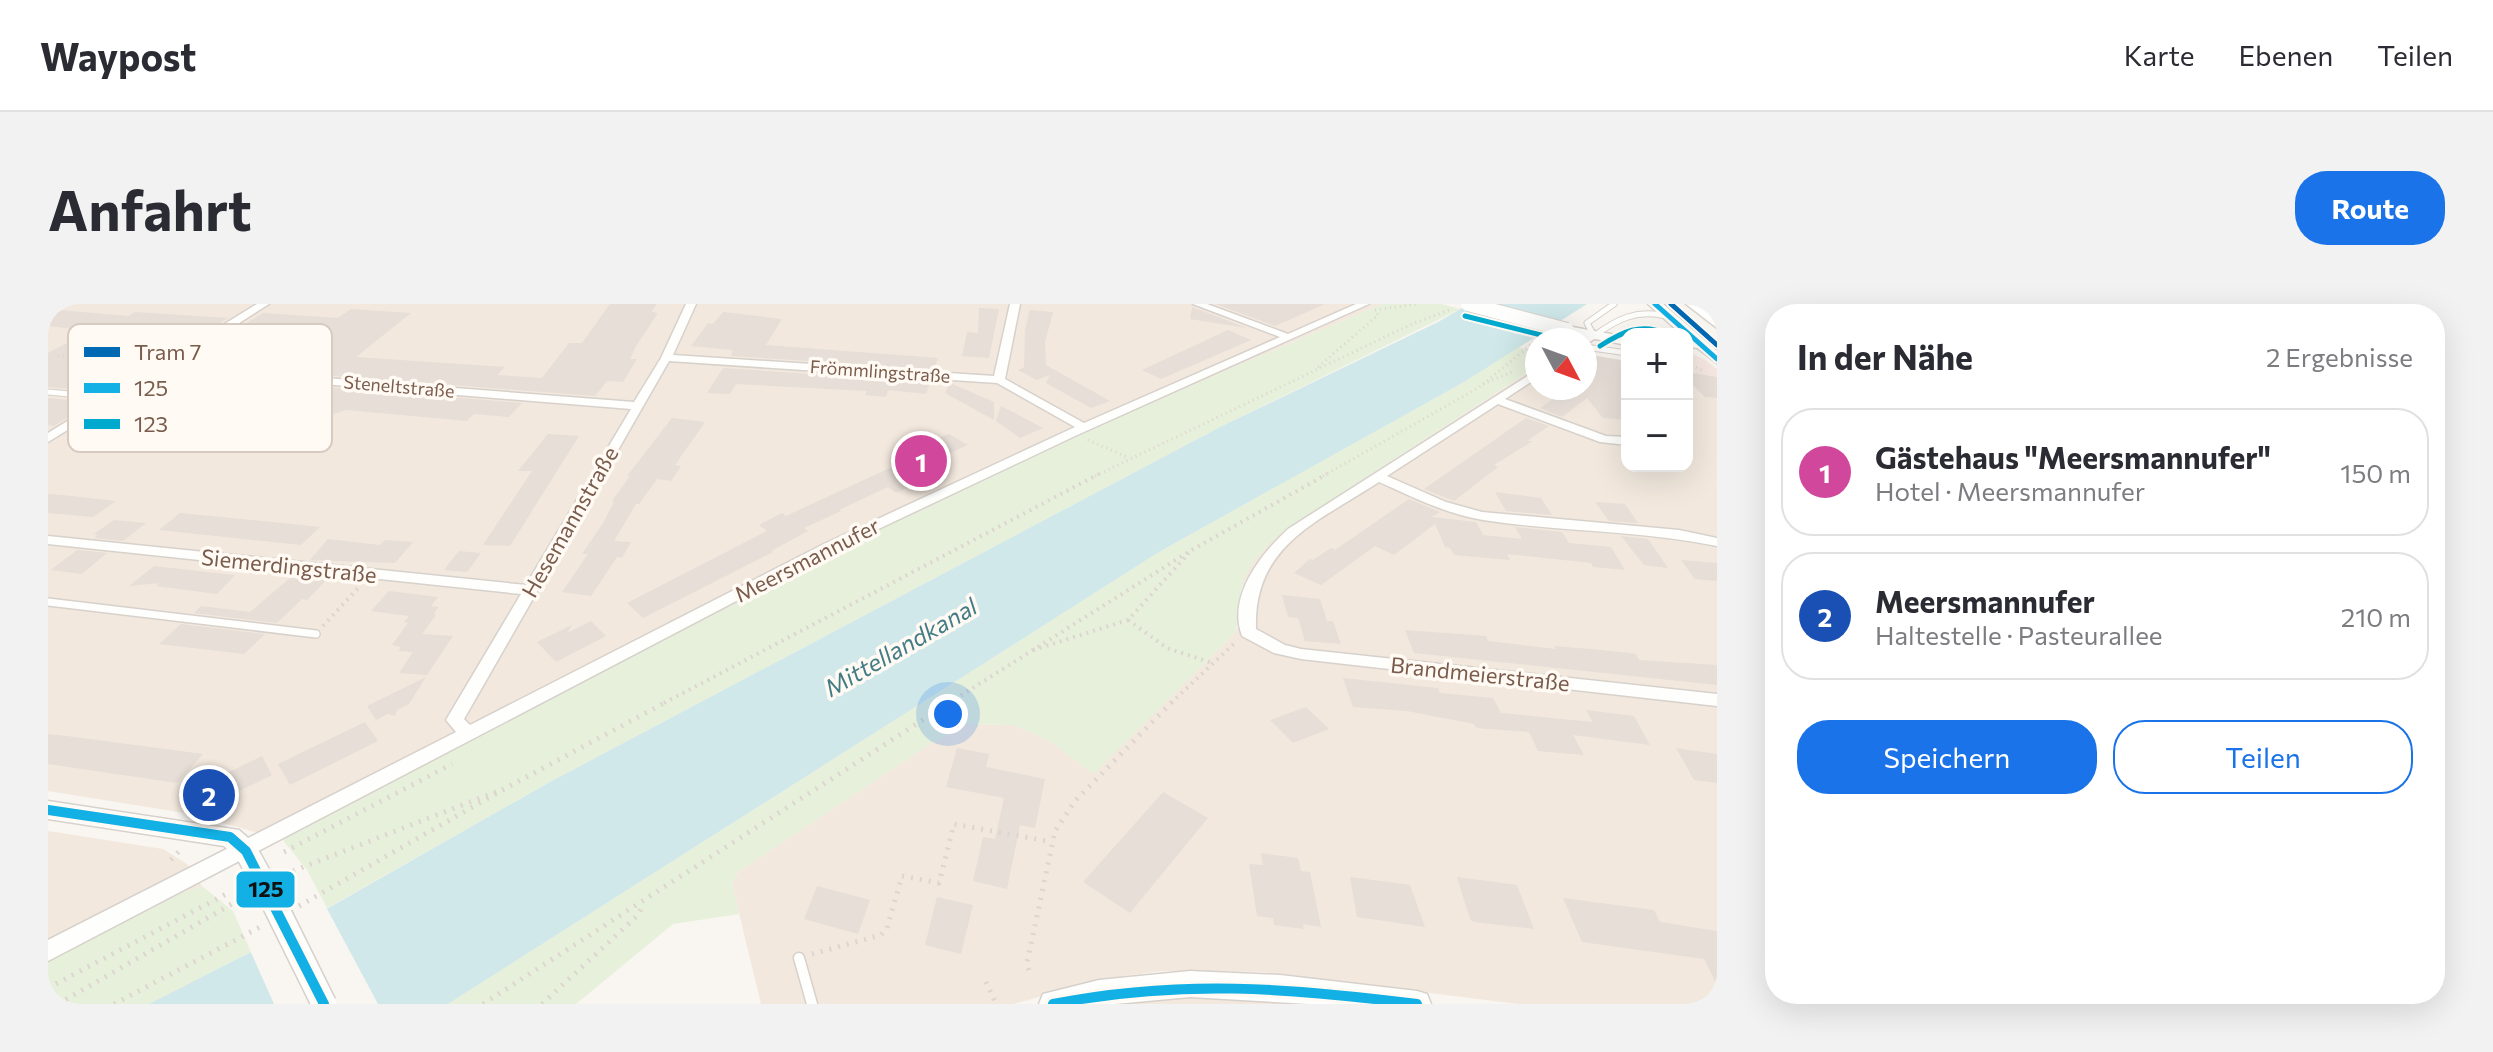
<!DOCTYPE html>
<html lang="de">
<meta charset="utf-8">
<style>
:root{--surface:#fff;--page:#f2f2f3;--text:#2b2b33;--muted:#7c7c81;--line:#e1e1e2;--accent:#1a73e8}
body{margin:0;font-family:Commissioner,sans-serif;background:var(--page);color:var(--text)}
.controls{position:absolute;right:24px;top:24px;display:grid;overflow:hidden;border-radius:16px;box-shadow:0 8px 32px #0002}
.controls button{width:72px;height:72px;display:grid;place-items:center;padding:0;border:0;border-bottom:2px solid var(--line);background:var(--surface);color:var(--text);font:40px sans-serif}
.compass{position:absolute;left:1477px;top:24px;width:72px;height:72px;border-radius:50%;background:var(--surface);box-shadow:0 8px 32px #0002;rotate:131deg}
.you{position:absolute;left:900px;top:410px;width:28px;height:28px;margin:-20px;border:6px solid #fff;border-radius:50%;background:#1a73e8;box-shadow:0 0 0 12px #1a73e833}
.badge{display:grid;place-items:center;width:52px;height:52px;border-radius:50%;background:var(--accent);color:#fff;font-size:26px;font-weight:700}
.pin{position:absolute;translate:-50% -50%;border:4px solid #fff;box-shadow:0 2px 8px #0006}
.list{margin:0;padding:0;list-style:none}
h2{display:flex;justify-content:space-between;align-items:center;height:104px;margin:0;padding:0 32px;font-size:34px}
h2 small{font-size:26px;font-weight:400;color:var(--muted)}
.list li{display:grid;grid-template-columns:52px 1fr auto;gap:24px;align-items:center;box-sizing:border-box;height:128px;margin:0 16px 16px;padding:0 16px;border:2px solid var(--line);border-radius:32px}
.list b{display:block;font-size:30px;white-space:nowrap}
.list p{margin:0;font-size:26px;white-space:nowrap;color:var(--muted)}
.list em{font-size:26px;font-style:normal;color:var(--muted)}
.actions{display:flex;gap:16px;padding:24px 32px}
.actions a{flex:1;padding:18px 0;border:2px solid var(--accent);border-radius:32px;text-align:center;font-size:28px;color:var(--accent)}
.actions .main{background:var(--accent);color:#fff}
.map{position:relative;flex:none;width:1669px;height:700px;overflow:hidden;border-radius:32px}
header{display:flex;align-items:center;gap:48px;box-sizing:border-box;height:112px;padding:0 40px;background:var(--surface);border-bottom:2px solid var(--line)}
header strong{font-size:38px}
nav{display:flex;gap:44px;margin-inline-start:auto;font-size:28px}
.intro{display:flex;align-items:center;justify-content:space-between;box-sizing:border-box;height:192px;padding:0 48px}
h1{margin:0;font-size:56px}
.button{padding:20px 36px;border-radius:32px;background:var(--accent);color:#fff;font-size:28px;font-weight:700}
main{display:flex;gap:48px;padding:0 48px}
aside{flex:1;background:var(--surface);border-radius:32px;box-shadow:0 8px 32px #0002}
.map>svg:first-child{display:block}
</style>
<header>
<strong>Waypost</strong>
<nav><a>Karte</a><a>Ebenen</a><a>Teilen</a></nav>
</header>
<div class="intro"><h1>Anfahrt</h1><a class="button">Route</a></div>
<main>
<div class="map">
<svg width="1669" height="700" viewBox="0 0 1669 700">
<rect width="100%" height="100%" fill="#f9f5f0"/>
<path fill="#f2e8de" d="M0,0H1334L1073,112L676,305L235,536L143,510L0,487Z
M1488,63L1489,84L1579,86V162H1639V91L1669,94V700H1470L1213,668L1157,667H1113L1061,674L965,700H713L684,580L690,568L884,439L918,420L965,421L1002,437L1045,469L1186,330L1191,321V299L1196,274L1203,258L1215,244L1239,225Z
M0,527L115,545L139,560L154,582L131,590L0,656Z
M1119,693H1208L1262,700H1065Z"/>
<path fill="#f6e8e1" d="M1639,48L1656,55L1669,65V94L1639,91Z"/>
<path fill="#e7f0db" d="M1334,0H1394L1412,5L1174,122L500,479L279,604L259,566L235,536C456,420 676,299 901,191C1043,123 1190,62 1334,0Z
M1489,40V62L1239,225C1213,245 1195,264 1191,298C1189,310 1192,319 1186,330L1045,470L1002,437L965,421L918,420L884,439L690,568L684,580L691,610L625,620L528,700H400L1111,248L1416,78L1470,43L1481,46Z
M154,582L185,607L203,648L101,700H0V656L131,590Z"/>
<path fill="#d0e8ea" d="M1421,0H1539L1416,78L1111,248L400,700H101L203,648L500,479L1174,122L1390,18Z"/>
<path fill="#f9f5f0" d="M277,601L330,700H226L201,644Z"/>
<path fill="#e6ded7" d="M562,0H609L603,8L610,9L588,42L582,55H589L575,78L559,77L547,92L133,60L215,9L290,14L303,5L363,9L308,53L457,63L449,71L494,74L521,39H534Z
M1168,0H1277L1227,22Z
M1144,3L1199,24L1142,15Z
M931,4L951,5L941,54L914,52L919,28L930,29Z
M0,5L80,12L87,8L180,14L60,88L0,83V49L42,27L0,22Z
M982,6L1005,8L997,38L998,61L1062,97L1043,104L998,79L1002,71L989,76L970,66L976,63L977,26Z
M675,8L734,15L718,41L890,54L886,65L683,52L685,46L643,42L660,19L665,20Z
M1180,26L1203,36L1113,75L1094,66Z
M1543,51L1579,57V116L1555,114L1539,94L1514,113L1492,104L1522,84H1537V68L1545,70Z
M675,64L882,78L878,90L840,86L838,93L817,91L819,87L688,80L682,90L659,89Z
M1639,68L1669,73V94L1657,93L1639,76Z
M116,70L474,99L461,113L426,110L419,117L298,106L283,111L218,105L224,101L160,95L149,103L111,99L63,124H29Z
M902,79L946,98V116L897,89Z
M0,94L45,98L6,122L0,121Z
M953,102L978,115L995,124L972,134L948,117Z
M624,114L657,118L627,161L633,162L623,177L609,175L591,200H588L566,237L583,238L574,254L569,253L543,292L514,288L540,250H534L555,219L566,198L564,197L582,172H579Z
M1478,114L1501,122L1479,137H1485L1446,161L1450,163L1406,197L1376,185Z
M500,130L531,132L462,242L435,241L484,167H470Z
M901,130L920,141L886,156L901,165L848,189L840,183L791,206L793,207L756,224L760,227L723,247L725,248L595,314L579,299L719,227L711,221L734,209L738,212L857,157L847,150Z
M1447,188L1493,194L1504,211L1458,207Z
M0,190L14,191L68,197L45,213L0,209Z
M1361,195L1392,208L1384,213L1428,218L1435,231L1474,235L1467,223L1514,228L1521,239L1563,243L1577,266L1545,263L1543,259L1459,250L1462,256L1406,251L1402,244L1397,243L1387,220L1346,251L1327,242L1273,281L1246,269L1262,255L1265,256L1283,244L1287,246Z
M1547,198L1577,200L1590,219L1561,217Z
M132,209L183,214L272,223L253,241L111,226Z
M66,216L98,219L75,237L46,234L50,231L46,230Z
M1573,232L1600,235L1620,264L1596,261Z
M280,235L332,241L337,236L365,238L347,259L262,256Z
M29,246L59,249L34,270L3,266Z
M411,247L433,249L419,268L396,266Z
M1633,256L1669,259V277L1647,275Z
M106,262L159,268L187,271L169,290L108,282L112,279L81,282Z
M248,269L281,273L259,296L254,295L229,319L146,309L153,302L202,308Z
M341,287L390,293L383,302L391,303L386,309L388,311L374,330L405,332L379,371L351,369L365,348L350,347L353,343L344,341L360,319L356,318L361,312L323,307Z
M1234,291L1272,295L1279,317H1285L1293,340L1257,337L1250,314L1240,313Z
M543,317L558,332L508,358L489,338L524,321L519,329Z
M133,320L217,330L196,350L111,340Z
M1357,326L1438,332L1440,337L1508,345L1506,342L1554,346L1588,350L1591,356L1669,361V381L1366,349Z
M378,373L361,400L349,406L347,412L340,410L328,416L319,402Z
M1295,374L1390,384L1392,389L1445,394L1453,409L1545,418L1538,406L1586,412L1602,441L1525,431L1536,451L1490,447L1481,428L1428,424L1426,420L1359,407L1305,403Z
M1258,403L1281,425L1245,439L1222,416Z
M317,418L330,437L242,481L230,460Z
M0,430L19,432L155,450L129,479L0,460Z
M909,444L941,450L938,463L997,475L987,524L972,521L959,585L925,577L935,533L947,535L956,494L898,483Z
M1628,444L1669,450V479L1646,476Z
M214,452L224,471L185,490L173,472Z
M1115,488L1160,514L1082,609L1035,578Z
M1213,549L1250,554L1253,567L1262,568L1273,623L1255,620L1256,625L1226,621L1225,614L1209,612L1201,560L1215,561Z
M1302,573L1362,581L1377,623L1309,613Z
M1409,573L1469,581L1486,625L1426,618L1422,615Z
M769,582L822,596L810,630L756,615Z
M889,593L925,601L913,650L877,641Z
M1515,594L1606,606L1612,618L1669,627V681L1656,655L1534,638Z"/>
<g fill="none" stroke-linecap="round" stroke-linejoin="round">
<defs>
<path id="service-far2" d="M1566,0L1539,19L1546,32C1569,15 1589,5 1618,12
M1537,43L1579,49
M0,88L64,94"/>
<path id="service-far1" d="M0,298L268,330"/>
<path id="service" d="M751,654L764,700"/>
<path id="minor" d="M209,0H221L124,62L586,98L613,54L638,0H648L625,51L946,72L962,0H972L957,75L1036,119L1232,33L1145,0H1159L1240,30L1308,0H1321L1027,132L786,246L0,657V636L408,428L398,416L473,290L0,240V232L478,281L583,105L115,67L0,138V129ZM621,57L949,79L1027,123L776,240L422,421L416,415Z
M1542,30L1551,32L1537,41V36H1533Z
M1489,66V74L1457,95L1558,132L1579,133V141L1552,138L1450,100L1339,172L1398,198L1434,208L1631,226L1669,234V242C1592,226 1513,228 1435,216C1398,210 1365,193 1331,178C1270,218 1205,241 1208,325L1237,341L1253,345L1669,390V402L1253,355L1226,349L1194,332C1179,292 1213,250 1240,225Z"/>
<path id="tertiary" d="M1519,22L1579,33V41L1515,29V23Z
M1639,35L1656,37L1657,40L1651,44L1639,43Z
M0,497L191,526L207,540L233,587L229,595L220,598L211,595L189,554L176,542L0,515Z
M1142,667L1232,671L1369,687L1379,690L1383,700H1260L1142,693L1067,700H991L995,690L1051,676Z"/>
<path id="secondary" d="M1600,0H1615L1669,47V59L1639,36V30H1633Z
M1638,0H1653L1669,13V24Z"/>
</defs>
<use href="#service-far2" stroke="#d7d1cb" stroke-width="7"/>
<use href="#service-far1" stroke="#d7d1cb" stroke-width="10"/>
<use href="#service" stroke="#d7d1cb" stroke-width="13"/>
<use href="#minor" stroke="#d7d1cb" stroke-width="3"/>
<use href="#tertiary" stroke="#d7d1cb" stroke-width="3"/>
<use href="#secondary" stroke="#d9d2cb" stroke-width="3"/>
<path stroke="#dcd5d0" stroke-width="3" stroke-dasharray="1 4" stroke-linecap="butt" d="M1327,6L1368,0
M10,52L98,58
M1639,59L1657,68
M1270,63L1330,11L1328,6
M1435,80L1466,67
M1040,136L1081,154
M1047,172L1364,20L1404,5
M1275,172L1430,84L1489,36"/>
<path stroke="#dcd5d0" stroke-width="4" stroke-dasharray="2 5" stroke-linecap="butt" d="M1080,316L1119,344L1164,359
M275,322L312,282
M985,346L1080,316L1141,249
M616,399L1051,170
M901,399L1142,247L1279,170
M1123,399L1189,337"/>
<path stroke="#dcd5d0" stroke-width="5" stroke-dasharray="2 7" stroke-linecap="butt" d="M162,514L174,501
M236,548L404,460
M123,556L134,544
M245,567L450,487
M251,602L456,485L620,397
M764,650L833,631L839,624L854,572L891,579L906,520L1004,538
M981,666L979,659L1007,527L1027,497L1125,397
M938,678L948,700
M0,684L182,588
M10,700L189,597
M66,700L216,621
M435,700L904,397
M494,700L589,612L596,600"/>
<use href="#service-far2" stroke="#fefefd" stroke-width="5"/>
<use href="#service-far1" stroke="#fefefd" stroke-width="7"/>
<use href="#service" stroke="#fefefd" stroke-width="10"/>
<use href="#minor" fill="#fefefd" fill-rule="evenodd"/>
<use href="#tertiary" fill="#fefefd" fill-rule="evenodd"/>
<use href="#secondary" fill="#fefefd" fill-rule="evenodd"/>
<defs>
<path id="tertiary-bridge-far1" d="M1420,0L1519,26"/>
<path id="tertiary-bridge" d="M220,587L276,700"/>
</defs>
<use href="#tertiary-bridge-far1" stroke="#d7d1cb" stroke-width="16" stroke-linecap="butt"/>
<use href="#tertiary-bridge" stroke="#d7d1cb" stroke-width="27" stroke-linecap="butt"/>
<use href="#tertiary-bridge-far1" stroke="#fefefd" stroke-width="14"/>
<use href="#tertiary-bridge" stroke="#fefefd" stroke-width="24"/>
<defs>
<path id="bus-1-far1" d="M1607,0L1669,55"/>
<path id="bus-1" d="M0,506L182,533L198,547L276,700
M1005,700C1133,675 1241,684 1369,700"/>
<path id="bus-2" d="M1417,12L1513,36
M1552,42C1574,28 1593,18 1619,30"/>
</defs>
<use href="#bus-1-far1" stroke="#fffaf3" stroke-width="9"/>
<use href="#bus-1" stroke="#fffaf3" stroke-width="16"/>
<use href="#bus-2" stroke="#fffaf3" stroke-width="9"/>
<use href="#bus-1-far1" stroke="#12b0e4" stroke-width="5"/>
<use href="#bus-1" stroke="#12b0e4" stroke-width="10"/>
<use href="#bus-2" stroke="#00a9ce" stroke-width="5"/>
<defs>
<path id="tram-1" d="M1623,0L1669,41"/>
</defs>
<use href="#tram-1" stroke="#fffaf3" stroke-width="9"/>
<use href="#tram-1" stroke="#0069b4" stroke-width="5"/>
</g>
<g text-anchor="middle" stroke-width="7" stroke-linejoin="round" paint-order="stroke">
<g font-size="18" fill="#7a5c4d" stroke="#fffaf3">
<text transform="translate(832 68) rotate(4)" y="6">Frömmlingstraße</text>
<text transform="translate(351 83) rotate(5)" y="6">Steneltstraße</text>
</g>
<g font-size="22" fill="#7a5c4d" stroke="#fffaf3">
<text transform="translate(522 218) rotate(-60)" y="8">Hesemannstraße</text>
<text transform="translate(759 256) rotate(-27)" y="8">Meersmannufer</text>
<text transform="translate(241 262) rotate(6)" y="8">Siemerdingstraße</text>
<text transform="translate(1432 370) rotate(6)" y="8">Brandmeierstraße</text>
</g>
<g font-size="24" font-style="italic" fill="#437c86" stroke="#fffaf3">
<text transform="translate(853 344) rotate(-30)" y="8">Mittellandkanal</text>
</g>
</g>
<rect x="20" y="20" width="264" height="128" rx="12" fill="#fffaf3" stroke="#d7cbc1" stroke-width="2"/>
<rect x="36" y="43" width="36" height="10" fill="#0069b4"/>
<rect x="36" y="79" width="36" height="10" fill="#12b0e4"/>
<rect x="36" y="115" width="36" height="10" fill="#00a9ce"/>
<g font-size="22" fill="#7a5c4d">
<text x="86" y="56">Tram 7</text>
<text x="86" y="92">125</text>
<text x="86" y="128">123</text>
</g>
<rect stroke="#fffaf3" stroke-width="3" x="187" y="566" width="61" height="39" rx="8" fill="#12b0e4"/>
<g font-size="22" text-anchor="middle" font-weight="bold" fill="#111">
<text x="218" y="593">125</text>
</g>
</svg>
<div class="controls">
<button>+</button>
<button>−</button>
</div>
<svg class="compass" viewBox="-18 -18 36 36"><path d="M0-13l5 13h-10z" fill="#e53935"/><path d="M0 13l5-13h-10z" fill="#7c7c81"/></svg>
<div class="you"></div>
<div class="pin badge" style="left:873px;top:157px;background:#d1479c">1</div>
<div class="pin badge" style="left:161px;top:491px;background:#1a4fb4">2</div>
</div>
<aside>
<h2>In der Nähe<small>2 Ergebnisse</small></h2>
<ul class="list">
<li><span class="badge" style="background:#d1479c">1</span><div><b>Gästehaus &quot;Meersmannufer&quot;</b><p>Hotel · Meersmannufer</p></div><em>150 m</em></li>
<li><span class="badge" style="background:#1a4fb4">2</span><div><b>Meersmannufer</b><p>Haltestelle · Pasteurallee</p></div><em>210 m</em></li>
</ul>
<div class="actions"><a class="main">Speichern</a><a>Teilen</a></div>
</aside>
</main>
